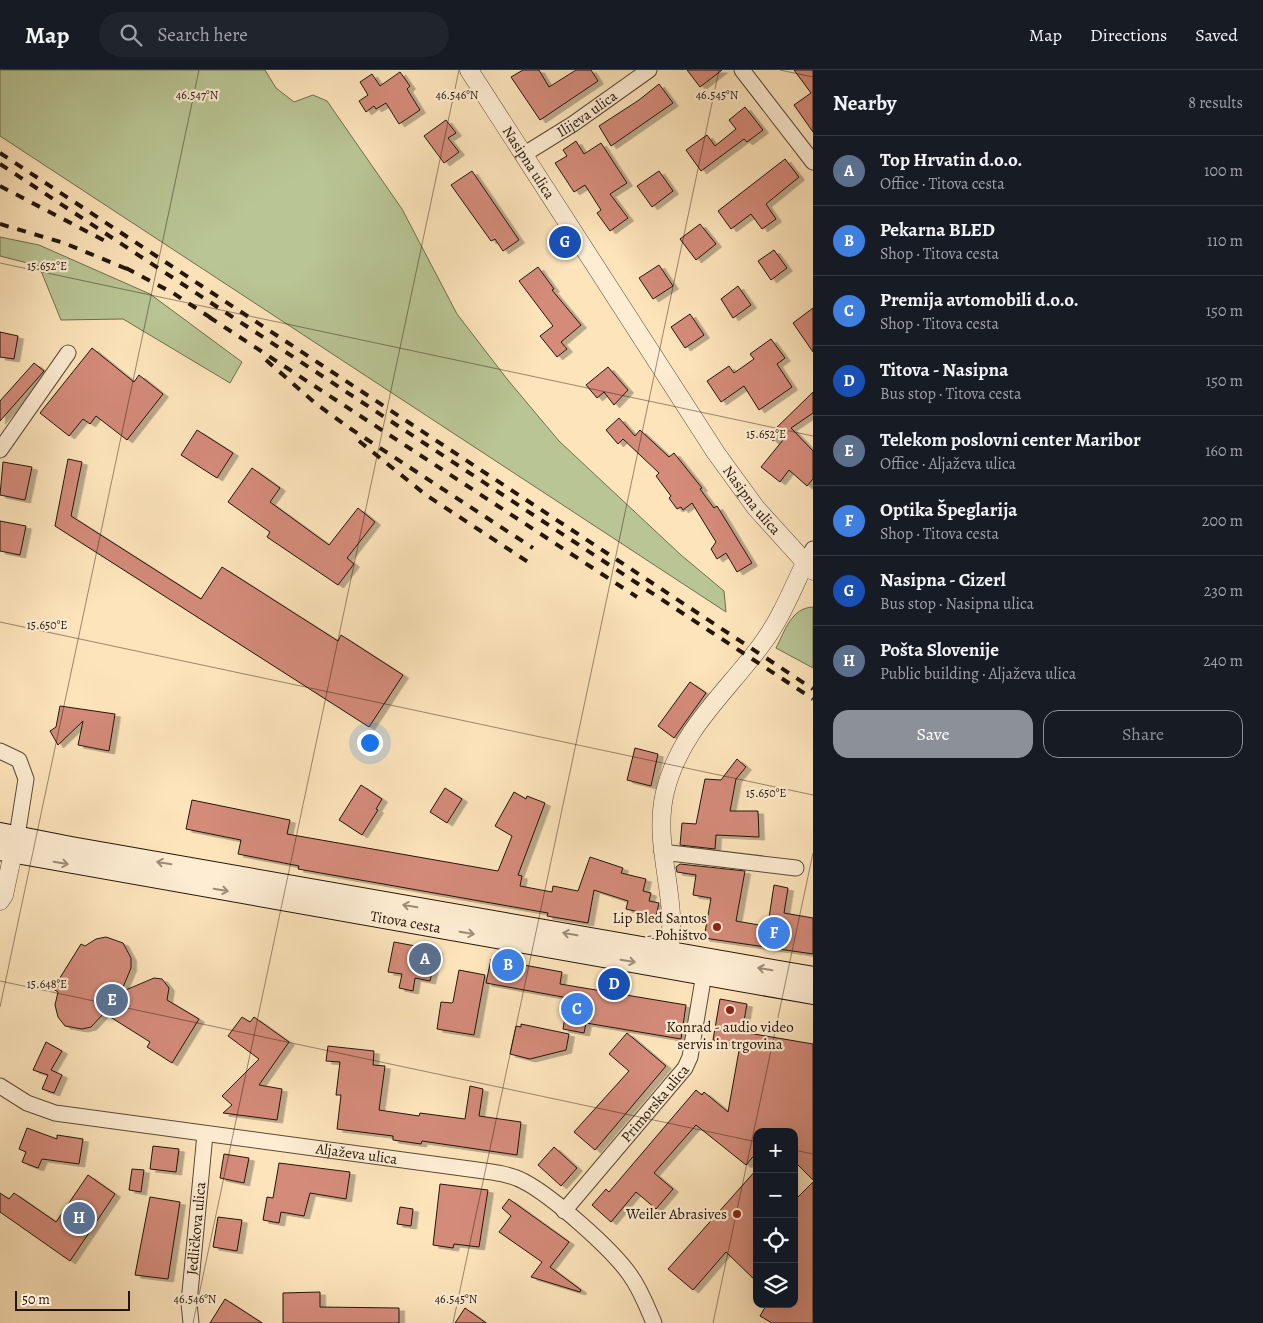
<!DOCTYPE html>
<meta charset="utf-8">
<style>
:root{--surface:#171b24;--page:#20242c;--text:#f1f3f6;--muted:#9ea1a6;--line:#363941;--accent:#8c9099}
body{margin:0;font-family:Alegreya,serif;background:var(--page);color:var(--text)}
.controls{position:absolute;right:15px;bottom:15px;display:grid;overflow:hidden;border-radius:10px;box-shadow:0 5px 20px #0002}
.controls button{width:45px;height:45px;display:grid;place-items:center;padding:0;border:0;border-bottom:1px solid var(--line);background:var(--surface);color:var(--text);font:25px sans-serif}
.scale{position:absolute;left:15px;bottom:12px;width:115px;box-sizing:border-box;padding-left:5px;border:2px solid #231508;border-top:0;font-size:14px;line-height:18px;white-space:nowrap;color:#231508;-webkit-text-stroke:4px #feedd3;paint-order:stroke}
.you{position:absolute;left:369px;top:672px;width:18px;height:18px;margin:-12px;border:4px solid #fff;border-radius:50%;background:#1a73e8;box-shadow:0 0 0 8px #1a73e833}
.badge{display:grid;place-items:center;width:32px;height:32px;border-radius:50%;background:var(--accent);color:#fff;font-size:16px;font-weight:700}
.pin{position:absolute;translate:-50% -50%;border:2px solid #fff;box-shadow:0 1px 5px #0006}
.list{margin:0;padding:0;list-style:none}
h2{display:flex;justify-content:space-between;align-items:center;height:65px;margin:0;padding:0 20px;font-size:21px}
h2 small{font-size:16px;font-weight:400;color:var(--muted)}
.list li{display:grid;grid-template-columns:32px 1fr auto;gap:15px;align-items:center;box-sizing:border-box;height:70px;padding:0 20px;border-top:1px solid var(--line)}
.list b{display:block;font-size:19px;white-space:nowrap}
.list p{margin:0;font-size:16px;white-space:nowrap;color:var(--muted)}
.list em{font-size:16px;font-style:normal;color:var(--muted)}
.actions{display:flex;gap:10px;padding:15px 20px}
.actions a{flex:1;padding:11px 0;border:1px solid var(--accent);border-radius:15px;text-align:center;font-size:18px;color:var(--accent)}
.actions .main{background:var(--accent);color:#fff}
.icon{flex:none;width:28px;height:28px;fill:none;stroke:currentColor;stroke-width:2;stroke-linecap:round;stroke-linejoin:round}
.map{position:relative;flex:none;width:813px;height:1253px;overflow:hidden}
header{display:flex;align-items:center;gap:30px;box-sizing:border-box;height:70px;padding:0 25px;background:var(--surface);border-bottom:1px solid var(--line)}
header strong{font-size:24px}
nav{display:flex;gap:28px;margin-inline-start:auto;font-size:18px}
.search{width:350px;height:45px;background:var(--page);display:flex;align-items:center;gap:12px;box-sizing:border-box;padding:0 18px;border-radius:28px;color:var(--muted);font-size:19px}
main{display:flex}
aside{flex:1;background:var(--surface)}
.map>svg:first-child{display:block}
</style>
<header>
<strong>Map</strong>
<div class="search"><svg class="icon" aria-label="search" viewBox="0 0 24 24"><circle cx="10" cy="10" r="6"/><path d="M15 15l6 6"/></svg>Search here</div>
<nav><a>Map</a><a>Directions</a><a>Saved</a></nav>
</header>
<main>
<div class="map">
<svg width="813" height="1253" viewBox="0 0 813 1253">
<defs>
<filter id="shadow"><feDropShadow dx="5.5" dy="3" stdDeviation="0" flood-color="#0004"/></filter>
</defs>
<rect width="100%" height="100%" fill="#fde4bb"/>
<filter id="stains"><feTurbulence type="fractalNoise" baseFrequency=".004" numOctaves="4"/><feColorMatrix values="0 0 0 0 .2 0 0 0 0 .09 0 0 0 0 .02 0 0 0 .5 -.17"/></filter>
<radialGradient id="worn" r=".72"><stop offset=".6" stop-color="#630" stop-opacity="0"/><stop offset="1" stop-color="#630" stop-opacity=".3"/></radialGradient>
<path fill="#b9c594" stroke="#6e6d4e" d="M0,0H265L276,18L294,32L313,25L327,31L402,139L457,244L507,309L559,371L681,485L724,521L726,542L0,66Z
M0,167L39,175L150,224L242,292L230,313L123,249L61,250L39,196L0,186Z
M813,537V598L776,578C785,561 791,538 813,537Z"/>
<path fill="#d48b7a" stroke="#231508" filter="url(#shadow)" d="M523,0H539L549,17L576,0H591L598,11L540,50L511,7Z
M687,0H722L700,17Z
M794,0H813V62L794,35L811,23Z
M400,2L410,16L407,19L420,40L399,54L386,33L376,39L374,36L366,42L359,31L368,25L360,12L372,4L380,16Z
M659,14L673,33L611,76L599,56L639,30Z
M745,37L763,60L747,72L744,69L701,101L686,80L707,65L715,76L736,59L729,50Z
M446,50L456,63L448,68L459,82L444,93L424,66Z
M576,71L584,84L601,73L627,113L610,124L628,148L610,161L597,143L601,140L585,115L574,122L555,93L567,86L563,80Z
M785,89L799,107L766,134L776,149L762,159L751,144L731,159L718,141Z
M472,101L519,170L503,181L495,169L491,171L451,115Z
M659,101L673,121L652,137L637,116Z
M700,154L716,174L696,190L680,169Z
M774,180L787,198L771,210L758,191Z
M659,195L673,216L653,229L639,208Z
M538,197L554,219L552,220L581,255L561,272L567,279L557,287L540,266L553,256L519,211Z
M738,216L751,235L733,248L721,229Z
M813,238V282L793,253Z
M690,244L704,265L685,278L671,257Z
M0,262L18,266L14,289L0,287Z
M771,269L785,288L777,294L792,317L759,340L744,316L721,332L707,311L729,296L734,303L754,289L750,284Z
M92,278L134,312L139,305L163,324L127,370L96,346L90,354L83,349L69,366L40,343Z
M34,293L44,301L0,351V331Z
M608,297L628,320L614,335L604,322L597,328L586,315Z
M813,322V343L791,358L813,381V409L807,416L789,400L780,412L761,397L783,370L779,367L773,371L768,366Z
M619,348L635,366L640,360L669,387L674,383L702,418L700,419L714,438L717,436L752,493L737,502L726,483L717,489L711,479L716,472L692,433L683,440L681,437L677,439L669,428L671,426L656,406L659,403L623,369L618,374L606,360Z
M197,360L233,383L217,408L181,385Z
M68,389L82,392L71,446L201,529L222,497L338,571L341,565L403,605L369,657L55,456Z
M3,392L32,397L25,430L0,425Z
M252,398L280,418L270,432L329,475L358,438L375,452L347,488L354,494L338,515L267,467L270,462L228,432Z
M0,451L26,456L20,485L0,481Z
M690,612L706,623L674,668L658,656Z
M60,636L115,644L109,681L78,675L83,651L58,675L50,661L56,657Z
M635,678L658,684L651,716L627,710Z
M737,689L746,697L736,709L730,741H758L759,767L716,765L715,779L680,775L682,753L696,754L705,709L721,710Z
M361,715L382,729L376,739L378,740L362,765L339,750Z
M445,718L462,729L447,753L430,742Z
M514,722L526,729L527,726L545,733L518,805L522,806L520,816L552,822L553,816L578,821L590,787L623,798L621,803L646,809L643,821L651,823L649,831L659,833L656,846L626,839L628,831L594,820L588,853L547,846L548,843L298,799L299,796L238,784L241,770L186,759L192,730L290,750L287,764L498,801L512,766L495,756Z
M680,794L745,801L736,851L765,856V854H768L774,815L788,818L784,843L813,848V884L704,868L711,828L693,825L696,805L677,802L676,797Z
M106,867L123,873L131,888V898L121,922L154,908L162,909L169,918L167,930L199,949L172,993L147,977L150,972L104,943L91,957L82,959L65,956L58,947L55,935L58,922L53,919L81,874L85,876L96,869Z
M394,872L437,880L430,911L415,908L413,921L399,918L402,904L388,902Z
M491,889L562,902L560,914L686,935L681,969L586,953L584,963L563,959L568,928L486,913Z
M459,900L485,905L474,965L437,959L441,932L452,933L453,932Z
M720,929L747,934L742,962L813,974V1110L794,1091V1062H757V1082L746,1095L696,1055L654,1103L673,1119L656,1139L636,1122L611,1152L592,1135L606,1119L609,1122L696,1020L702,1025L704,1022L728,1042L740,975L713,970Z
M242,947L250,952L254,947L289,972L259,1015L282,1019L277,1050L223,1043L232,1035L222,1026L259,989L228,966Z
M521,954L569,964L566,980L530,989L510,984L516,956L521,957Z
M627,963L666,996L595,1080L574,1062L629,1001L609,984Z
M46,972L62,981L51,1000L62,1005L54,1023L42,1019L48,1005L33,1000Z
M328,976L374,981L373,995L385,996L379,1040L419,1046L420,1043L465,1049L470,1016L483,1019L479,1046L521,1052L517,1085L422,1071L421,1074L393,1070V1066L337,1059L341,1025H336L340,992L326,991Z
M27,1058L57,1069V1065L83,1069L79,1094L42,1089L38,1098L22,1092L26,1082L19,1079Z
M153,1076L179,1079L176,1102L150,1099Z
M554,1077L577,1098L561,1116L538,1095Z
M224,1084L249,1088L244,1113L220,1108Z
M279,1093L350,1102L346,1129L310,1123L304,1146L281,1142L279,1153L263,1150L267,1127L273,1128Z
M132,1099L144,1100L141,1122L129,1120Z
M757,1099V1212L726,1182L693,1220L668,1199Z
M88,1105L115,1124L70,1191L0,1142V1123L9,1129L14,1123L56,1152Z
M813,1112V1253H772L760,1246L767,1234H794V1131Z
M440,1114L488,1120L479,1177L454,1174L453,1178L433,1175Z
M150,1127L180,1132L168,1209L135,1205Z
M509,1129L569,1172L550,1197L581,1220L580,1222L531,1207L542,1192L499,1162L511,1146L502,1138Z
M400,1137L413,1139L411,1156L397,1154Z
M218,1147L242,1150L237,1181L213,1177Z
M320,1222V1237L399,1238V1253H283V1223Z
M225,1229L262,1253H210Z
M465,1238L486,1253H455Z"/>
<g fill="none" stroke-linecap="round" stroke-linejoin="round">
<defs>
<g id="minor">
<path d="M742,0L813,92"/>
<path id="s1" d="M523,85L573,54L649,0"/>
<path d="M0,380L68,283"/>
<path d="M805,493L813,479"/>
<path d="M0,681L19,690L26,709L17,766"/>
<path d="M662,782L796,798"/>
<path id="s2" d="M0,1016L27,1033L55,1043L477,1100C493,1102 511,1104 525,1112C553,1127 612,1179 630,1205C641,1220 647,1237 654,1253"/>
<path id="s3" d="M564,1141L685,998L690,987L704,904"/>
<path id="s4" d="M191,1253L189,1233L205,1064"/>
</g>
<g id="tertiary">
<path id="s5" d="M469,0L716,383L756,438L813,501"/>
<path d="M0,831L4,825L16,769"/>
<path d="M669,881C679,828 652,776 665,722C680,660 726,623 762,574C780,550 792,520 805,493"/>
</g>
<g id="secondary">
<path d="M0,763L71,777L813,907"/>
<path id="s6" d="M0,780L813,924"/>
</g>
</defs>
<use href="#minor" stroke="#5a4935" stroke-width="17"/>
<use href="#tertiary" stroke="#5a4935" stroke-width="19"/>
<use href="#secondary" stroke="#231508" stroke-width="22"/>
<use href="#minor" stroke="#feedd3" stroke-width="15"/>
<use href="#tertiary" stroke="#feedd3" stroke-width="18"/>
<use href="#secondary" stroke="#feedd3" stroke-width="20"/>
<path stroke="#231508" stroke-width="4" stroke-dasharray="9 9" stroke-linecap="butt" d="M0,83L813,619
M0,94L813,629
M0,116L107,172
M0,154L64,173L132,201
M126,198L173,223L214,250
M209,247L637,527
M266,290L315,333L351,359L533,478
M359,371L426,425L528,492"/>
</g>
<defs><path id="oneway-shaft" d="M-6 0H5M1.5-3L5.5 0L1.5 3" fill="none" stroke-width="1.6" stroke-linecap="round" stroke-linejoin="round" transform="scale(1.25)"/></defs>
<g stroke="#9b8c78">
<use href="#oneway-shaft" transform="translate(61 793) rotate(10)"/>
<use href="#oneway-shaft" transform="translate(164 793) rotate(-170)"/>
<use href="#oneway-shaft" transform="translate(221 820) rotate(10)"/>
<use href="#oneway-shaft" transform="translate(410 836) rotate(-170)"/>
<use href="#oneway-shaft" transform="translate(467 863) rotate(10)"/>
<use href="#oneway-shaft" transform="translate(570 864) rotate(-170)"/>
<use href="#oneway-shaft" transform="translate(628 891) rotate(10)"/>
<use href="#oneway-shaft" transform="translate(765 899) rotate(-171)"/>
</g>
<path fill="none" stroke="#231508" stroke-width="1" stroke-opacity="0.45" d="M780,0L813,7M0,193L813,366M0,552L813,725M0,911L757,1072M0,937L199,0M794,1080L813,1084M193,1253L459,0M453,1253L719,0M713,1253L813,783"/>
<g fill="#8f2418" stroke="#feedd3" stroke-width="2">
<circle cx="717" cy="857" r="5"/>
<circle cx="730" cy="940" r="5"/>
<circle cx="737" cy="1144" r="5"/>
</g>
<g text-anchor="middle" stroke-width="4.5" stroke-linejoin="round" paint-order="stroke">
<g font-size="15" fill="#231508" stroke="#feedd3">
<text dy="5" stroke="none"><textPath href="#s1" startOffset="76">Ilijeva ulica</textPath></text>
<text dy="5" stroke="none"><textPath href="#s5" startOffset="110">Nasipna ulica</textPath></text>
<text dy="5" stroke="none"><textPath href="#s5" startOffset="515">Nasipna ulica</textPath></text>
<text dy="5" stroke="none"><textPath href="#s6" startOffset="412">Titova cesta</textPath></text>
<text dy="5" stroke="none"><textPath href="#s3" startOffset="141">Primorska ulica</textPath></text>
<text dy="5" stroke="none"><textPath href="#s2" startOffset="366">Aljaževa ulica</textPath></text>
<text dy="5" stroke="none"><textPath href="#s4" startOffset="95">Jedličkova ulica</textPath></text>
</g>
<g font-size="15" fill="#231508" stroke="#feedd3" text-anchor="end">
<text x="707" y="853">Lip Bled Santos<tspan x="707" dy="17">- Pohištvo</tspan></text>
<text x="730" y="962" text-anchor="middle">Konrad - audio video<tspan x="730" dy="17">servis in trgovina</tspan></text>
<text x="727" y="1149">Weiler Abrasives</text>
</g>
</g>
<g font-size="12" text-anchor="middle" fill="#231508" stroke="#feedd3" stroke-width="4.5" stroke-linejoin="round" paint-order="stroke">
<text x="197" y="29">46.547°N</text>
<text x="457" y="29">46.546°N</text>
<text x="717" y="29">46.545°N</text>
<text x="47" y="200">15.652°E</text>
<text x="766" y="368">15.652°E</text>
<text x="47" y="559">15.650°E</text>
<text x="766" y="727">15.650°E</text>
<text x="47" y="918">15.648°E</text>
<text x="195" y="1233">46.546°N</text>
<text x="456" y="1233">46.545°N</text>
</g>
<rect width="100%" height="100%" filter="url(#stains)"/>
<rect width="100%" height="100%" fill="url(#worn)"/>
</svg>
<div class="controls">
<button>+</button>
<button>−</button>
<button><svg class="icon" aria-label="locate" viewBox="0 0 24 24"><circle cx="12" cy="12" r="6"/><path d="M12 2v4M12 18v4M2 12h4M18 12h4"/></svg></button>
<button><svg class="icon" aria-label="layers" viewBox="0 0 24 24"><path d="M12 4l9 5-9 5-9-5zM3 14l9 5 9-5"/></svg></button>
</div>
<div class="scale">50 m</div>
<div class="you"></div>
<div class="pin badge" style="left:425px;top:889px;background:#5c6f8a">A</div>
<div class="pin badge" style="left:508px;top:895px;background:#3f7fe0">B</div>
<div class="pin badge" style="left:577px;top:939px;background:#3f7fe0">C</div>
<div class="pin badge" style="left:614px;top:914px;background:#1a4fb4">D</div>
<div class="pin badge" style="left:112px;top:930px;background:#5c6f8a">E</div>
<div class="pin badge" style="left:774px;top:863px;background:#3f7fe0">F</div>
<div class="pin badge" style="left:565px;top:172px;background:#1a4fb4">G</div>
<div class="pin badge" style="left:79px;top:1148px;background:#5c6f8a">H</div>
</div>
<aside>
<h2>Nearby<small>8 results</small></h2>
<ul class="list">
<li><span class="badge" style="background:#5c6f8a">A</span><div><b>Top Hrvatin d.o.o.</b><p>Office · Titova cesta</p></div><em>100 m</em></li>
<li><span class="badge" style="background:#3f7fe0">B</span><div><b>Pekarna BLED</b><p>Shop · Titova cesta</p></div><em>110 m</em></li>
<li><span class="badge" style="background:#3f7fe0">C</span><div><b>Premija avtomobili d.o.o.</b><p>Shop · Titova cesta</p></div><em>150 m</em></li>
<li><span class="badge" style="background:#1a4fb4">D</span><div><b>Titova - Nasipna</b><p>Bus stop · Titova cesta</p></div><em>150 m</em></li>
<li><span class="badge" style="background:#5c6f8a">E</span><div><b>Telekom poslovni center Maribor</b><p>Office · Aljaževa ulica</p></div><em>160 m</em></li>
<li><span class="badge" style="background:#3f7fe0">F</span><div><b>Optika Špeglarija</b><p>Shop · Titova cesta</p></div><em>200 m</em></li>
<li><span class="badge" style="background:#1a4fb4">G</span><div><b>Nasipna - Cizerl</b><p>Bus stop · Nasipna ulica</p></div><em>230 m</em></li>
<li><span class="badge" style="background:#5c6f8a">H</span><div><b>Pošta Slovenije</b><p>Public building · Aljaževa ulica</p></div><em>240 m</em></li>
</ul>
<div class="actions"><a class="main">Save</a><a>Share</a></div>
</aside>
</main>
